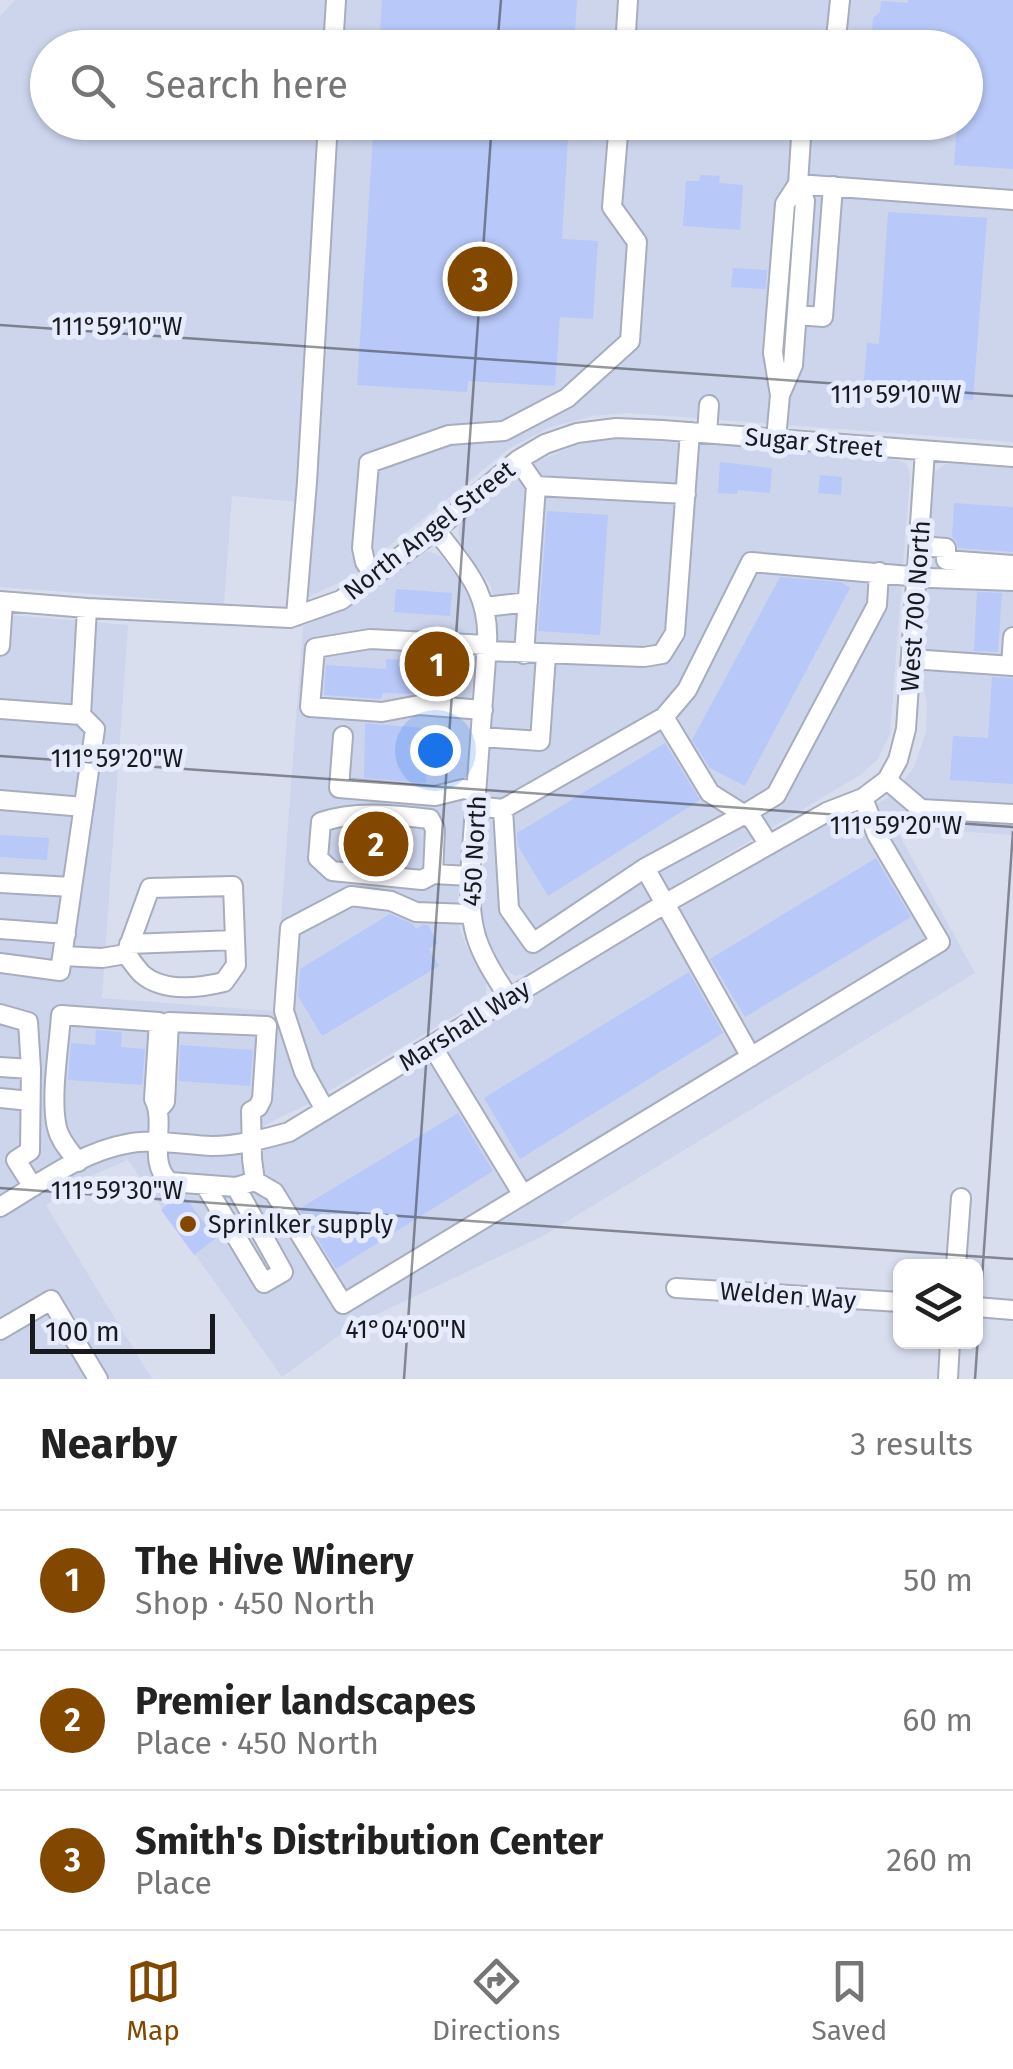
<!DOCTYPE html>
<meta charset="utf-8">
<style>
:root{--surface:#fff;--page:#f6f6f6;--text:#222;--muted:#767676;--line:#e0e0e0;--accent:#834800}
body{margin:0;font-family:"Fira Sans",sans-serif;background:var(--page);color:var(--text)}
.controls{position:absolute;right:30px;bottom:30px;display:grid;overflow:hidden;border-radius:15px;box-shadow:0 2px 8px #0004}
.controls button{width:90px;height:90px;display:grid;place-items:center;padding:0;border:0;border-bottom:2px solid var(--line);background:var(--surface);color:var(--text);font:50px sans-serif}
.scale{position:absolute;left:30px;bottom:25px;width:185px;box-sizing:border-box;padding-left:10px;border:5px solid #191a20;border-top:0;font-size:28px;line-height:35px;white-space:nowrap;color:#191a20;-webkit-text-stroke:8px #e6ecfc;paint-order:stroke}
.you{position:absolute;left:435px;top:750px;width:35px;height:35px;margin:-25px;border:8px solid #fff;border-radius:50%;background:#1a73e8;box-shadow:0 0 0 15px #1a73e833}
.badge{display:grid;place-items:center;width:65px;height:65px;border-radius:50%;background:var(--accent);color:#fff;font-size:32px;font-weight:700}
.pin{position:absolute;translate:-50% -50%;border:5px solid #fff;box-shadow:0 2px 10px #0006}
.list{margin:0;padding:0;list-style:none}
h2{display:flex;justify-content:space-between;align-items:center;height:130px;margin:0;padding:0 40px;font-size:42px}
h2 small{font-size:32px;font-weight:400;color:var(--muted)}
.list li{display:grid;grid-template-columns:65px 1fr auto;gap:30px;align-items:center;box-sizing:border-box;height:140px;padding:0 40px;border-top:2px solid var(--line)}
.list b{display:block;font-size:38px;white-space:nowrap}
.list p{margin:0;font-size:32px;white-space:nowrap;color:var(--muted)}
.list em{font-size:32px;font-style:normal;color:var(--muted)}
.icon{flex:none;width:55px;height:55px;fill:none;stroke:currentColor;stroke-width:2;stroke-linecap:round;stroke-linejoin:round}
.map{position:relative;flex:none;width:1013px;height:1379px;overflow:hidden}
.search{position:absolute;background:var(--surface);box-shadow:0 2px 8px #0004;left:30px;right:30px;top:30px;height:110px;display:flex;align-items:center;gap:25px;box-sizing:border-box;padding:0 35px;border-radius:55px;color:var(--muted);font-size:38px}
.sheet{height:550px;background:var(--surface)}
nav{display:flex;justify-content:space-around;align-items:center;box-sizing:border-box;height:140px;border-top:2px solid var(--line);background:var(--surface);font-size:28px;color:var(--muted)}
nav a{display:grid;justify-items:center;gap:5px}
nav .on{color:var(--accent)}
.map>svg:first-child{display:block}
</style>
<div class="map">
<svg width="1013" height="1379" viewBox="0 0 1013 1379">
<rect width="100%" height="100%" fill="#d9deef"/>
<path fill="#cdd5ed" fill-rule="evenodd" d="M15,0H1013V442L627,413L593,416L551,427L510,448L351,577L304,599L300,502L232,496L224,604L0,587V16ZM48,48H966V122H48Z
M623,439L890,458L905,463L908,467L910,477L890,734L878,759L862,774L526,974L515,976L504,969L487,940L480,914L498,615L491,586L461,543L458,531L463,519L538,461L575,446L597,440Z
M947,463L1013,467V835L895,827L975,973L543,1236L352,1326L282,1377L128,1160L90,1176L46,1205L152,1379H0V614L128,625L102,998L274,1011L303,626L355,604L421,554L428,551L441,556L470,593L475,612L476,632L457,911L460,929L466,945L486,981V994L479,1001L306,1105L265,1125L264,1149L294,1137L313,1126L822,824L863,813L893,794L914,767L926,732L927,703L919,664L933,479L935,471Z"/>
<path fill="#b8c8f8" d="M382,0H577L574,48H379Z
M908,0H1013V169L954,165L957,122H966V48H871L873,18L880,12L881,1L908,3Z
M374,122H569L562,239L598,241L593,319L560,317L555,386L468,381L467,392L357,385Z
M700,175L720,176L719,183L743,185L740,230L683,226L686,181H699Z
M888,212L987,218L973,400L863,393L867,343L879,344Z
M733,268L767,270L766,289L731,287Z
M720,462L772,468L770,493L738,490L737,494L718,493Z
M820,475L842,477L841,495L818,493Z
M954,503L1013,507V552L958,548L956,541L952,537Z
M547,511L608,515L600,635L538,631Z
M780,577L841,582L850,588L745,786L710,768L692,740Z
M396,589L452,593L450,616L394,612Z
M977,592L1002,593L998,652L974,651Z
M386,659L453,663L451,695L383,693L381,699L324,695L326,665L386,669Z
M992,677L1013,678V784L950,780L953,736L988,738Z
M365,723L446,730L444,757L428,756L426,783L364,778Z
M665,743L700,800L548,896L518,846L517,833Z
M374,827L411,831L408,864L341,857L345,829Z
M0,835L49,838L47,860L0,857Z
M876,858L911,917L745,1017L710,959Z
M390,914L413,924L416,929L422,925H428L438,943L429,949L439,966L322,1036L298,996L300,969Z
M689,972L723,1033L520,1159L484,1098Z
M96,1030L122,1032L121,1047L145,1049L142,1085L68,1080L71,1043L95,1045Z
M180,1045L253,1050L250,1086L179,1081Z
M458,1113L493,1171L336,1269L299,1209Z
M179,1195L184,1196L216,1238L194,1255L161,1210Z"/>
<g fill="none" stroke-linecap="round" stroke-linejoin="round">
<defs>
<path id="minor" d="M333,48L336,0
M625,48L628,0
M835,48L840,0
M798,184L1013,200
M797,315L823,317L833,186
M780,395L793,365L805,201L798,184L802,122
M707,433L709,405
M776,439L780,395L773,353L785,204L798,184
M518,460L536,486L524,654
M536,486L686,494
M436,530C466,570 490,592 487,645L470,876C469,934 478,950 509,998
M919,546L946,548V560L1013,565
M374,576L365,562L362,548L369,463L449,435L504,431L567,398L630,341L637,242L612,207L619,122
M0,601L87,608L290,618L341,600L436,530L518,460L545,444L577,433L616,428L662,430L1013,457
M485,607L528,602
M296,616L307,482L328,122
M0,646L3,602
M487,651L644,657L662,654L675,633L690,432
M911,659L1013,666
M1011,666L1013,637
M0,709L81,715L87,608
M483,710L419,705L382,712L310,707L315,648L370,639L487,645
M664,717L710,793L753,820L769,845
M343,736L339,788L435,796L463,789L476,791
M481,737L540,741L546,655
M887,780L921,809L1013,814
M0,800L84,807
M475,806L503,809L664,717L687,690L751,562L932,578L1013,581
M503,809L509,909L533,943L645,868L745,814L776,795L877,605L879,572
M645,868L751,1057
M433,874L435,829L430,819C394,815 356,810 321,822L318,858L332,871L422,880L433,874L470,876
M0,883L72,887
M0,929L66,934
M129,944L235,940
M63,956L102,958L126,954L150,888L233,886L236,965L224,982C199,988 164,993 142,974C136,968 131,960 126,954
M0,963L60,971L95,729L81,715
M0,1014L28,1022L31,1069L30,1151L16,1160L33,1187
M432,1046L523,1195
M0,1067L31,1069
M0,1098L30,1101
M325,1110L304,1072L284,1011L290,928L351,896L391,901L416,912L470,914
M78,1162C70,1151 60,1141 57,1128C50,1098 59,1047 61,1015L159,1022L154,1099C167,1124 146,1163 170,1182L236,1187L255,1181L252,1159L251,1111L258,1107L262,1099L267,1026L169,1022L165,1102L159,1109
M255,1181L274,1192L343,1304L940,942L877,835L863,798
M205,1185L264,1283L283,1272L236,1187
M0,1207C39,1184 81,1152 126,1144C154,1138 184,1145 212,1146C238,1146 264,1139 289,1132L666,903L827,812L863,798L887,780L898,760L906,729L925,451
M956,1266L961,1198
M676,1288L900,1302
M976,1307L1013,1310
M0,1330L51,1300L98,1379
M948,1379L950,1342"/>
</defs>
<use href="#minor" stroke="#a8adbd" stroke-width="22"/>
<use href="#minor" stroke="#fff" stroke-width="18"/>
</g>
<path fill="none" stroke="#191a20" stroke-width="2.5" stroke-opacity="0.45" d="M497,48L501,0M0,325L1013,396M0,756L1013,827M0,1188L1013,1259M404,1379L492,122M975,1379L1013,831"/>
<circle fill="#834800" stroke="#e6ecfc" stroke-width="4" cx="188" cy="1224" r="10"/>
<g text-anchor="middle" stroke-width="10" stroke-linejoin="round" paint-order="stroke">
<g font-size="25" fill="#191a20" stroke="#e6ecfc">
<text transform="translate(814 442) rotate(5)" y="9">Sugar Street</text>
<text transform="translate(429 530) rotate(-38)" y="9">North Angel Street</text>
<text transform="translate(915 606) rotate(-86)" y="9">West 700 North</text>
<text transform="translate(474 851) rotate(-87)" y="9">450 North</text>
<text transform="translate(464 1025) rotate(-32)" y="9">Marshall Way</text>
<text transform="translate(788 1295) rotate(4)" y="9">Welden Way</text>
</g>
<g font-size="25" fill="#191a20" stroke="#e6ecfc" text-anchor="start">
<text x="208" y="1233">Sprinlker supply</text>
</g>
</g>
<g font-size="25" text-anchor="middle" fill="#191a20" stroke="#e6ecfc" stroke-width="10" stroke-linejoin="round" paint-order="stroke">
<text x="117" y="335">111°59'10"W</text>
<text x="896" y="403">111°59'10"W</text>
<text x="117" y="767">111°59'20"W</text>
<text x="896" y="834">111°59'20"W</text>
<text x="117" y="1199">111°59'30"W</text>
<text x="406" y="1338">41°04'00"N</text>
</g>
</svg>
<div class="controls">
<button><svg class="icon" aria-label="layers" viewBox="0 0 24 24"><path d="M12 4l9 5-9 5-9-5zM3 14l9 5 9-5"/></svg></button>
</div>
<div class="scale">100 m</div>
<div class="you"></div>
<div class="pin badge" style="left:437px;top:664px">1</div>
<div class="pin badge" style="left:376px;top:844px">2</div>
<div class="pin badge" style="left:480px;top:279px">3</div>
<div class="search"><svg class="icon" aria-label="search" viewBox="0 0 24 24"><circle cx="10" cy="10" r="6"/><path d="M15 15l6 6"/></svg>Search here</div>
</div>
<section class="sheet">
<h2>Nearby<small>3 results</small></h2>
<ul class="list">
<li><span class="badge">1</span><div><b>The Hive Winery</b><p>Shop · 450 North</p></div><em>50 m</em></li>
<li><span class="badge">2</span><div><b>Premier landscapes</b><p>Place · 450 North</p></div><em>60 m</em></li>
<li><span class="badge">3</span><div><b>Smith's Distribution Center</b><p>Place</p></div><em>260 m</em></li>
</ul>
</section>
<nav>
<a class="on"><svg class="icon" aria-label="map" viewBox="0 0 24 24"><path d="M3 6l6-2 6 2 6-2v14l-6 2-6-2-6 2zM9 4v14M15 6v14"/></svg>Map</a>
<a><svg class="icon" aria-label="directions" viewBox="0 0 24 24"><path d="M12 3l9 9-9 9-9-9zM9 14v-3h6M13 9l2 2-2 2"/></svg>Directions</a>
<a><svg class="icon" aria-label="saved" viewBox="0 0 24 24"><path d="M7 4h10v16l-5-4-5 4z"/></svg>Saved</a>
</nav>
